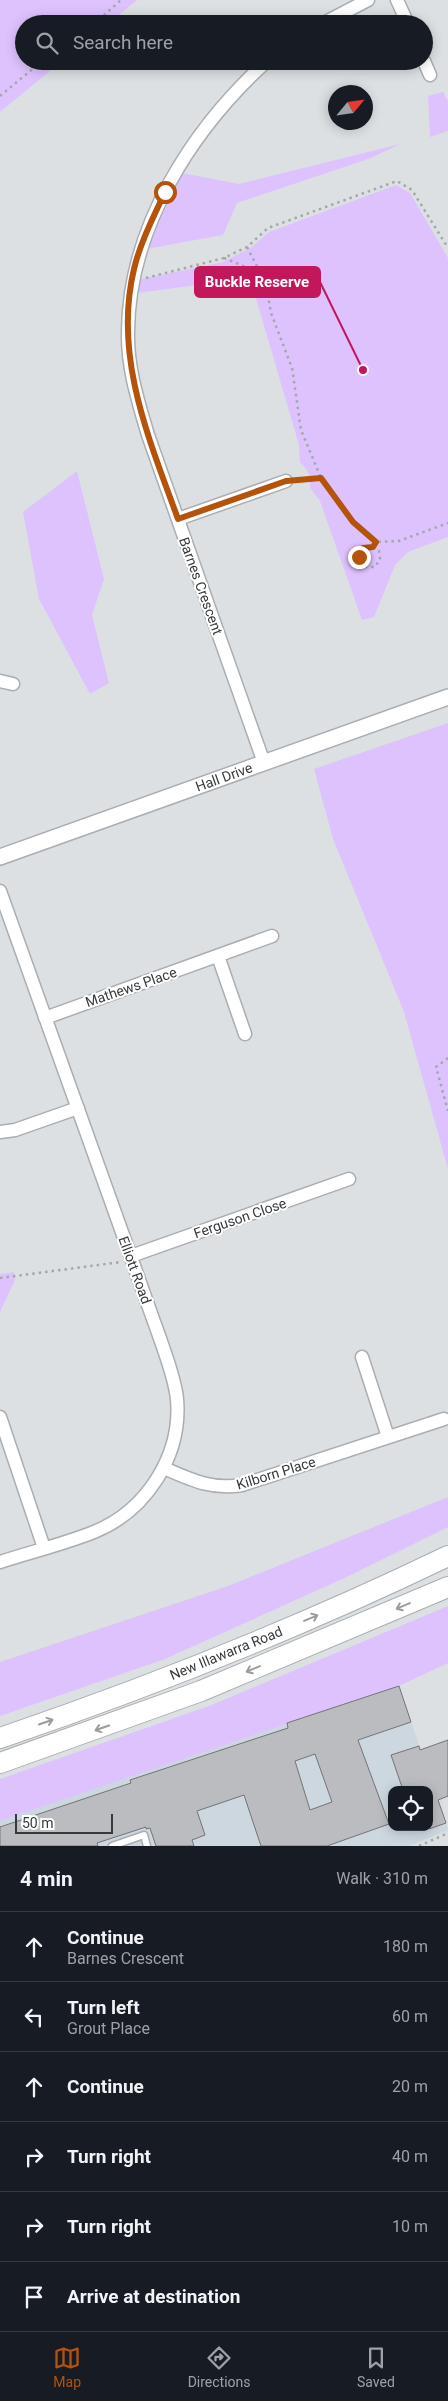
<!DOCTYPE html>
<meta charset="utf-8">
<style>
:root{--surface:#171b24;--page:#20242c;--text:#f1f3f6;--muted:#9ea1a6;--line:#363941;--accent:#b45309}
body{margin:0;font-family:Roboto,sans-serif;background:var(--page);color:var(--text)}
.controls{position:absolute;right:15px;bottom:15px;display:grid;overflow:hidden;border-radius:10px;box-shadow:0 2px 12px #0003}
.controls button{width:45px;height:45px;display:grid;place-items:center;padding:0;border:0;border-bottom:1px solid var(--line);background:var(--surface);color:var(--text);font:25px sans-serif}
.compass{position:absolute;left:328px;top:85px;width:45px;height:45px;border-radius:50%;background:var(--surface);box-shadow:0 2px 12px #0003;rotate:61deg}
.scale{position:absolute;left:15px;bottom:12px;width:98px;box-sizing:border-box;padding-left:5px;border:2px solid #37393a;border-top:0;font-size:14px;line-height:18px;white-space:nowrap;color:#37393a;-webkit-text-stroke:4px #fff;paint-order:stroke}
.stop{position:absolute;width:15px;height:15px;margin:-11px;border:4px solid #b45309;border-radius:50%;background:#fff}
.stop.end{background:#b45309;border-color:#fff;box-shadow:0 1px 5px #0008}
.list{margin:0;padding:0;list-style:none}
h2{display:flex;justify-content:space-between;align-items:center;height:65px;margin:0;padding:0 20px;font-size:21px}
h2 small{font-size:16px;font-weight:400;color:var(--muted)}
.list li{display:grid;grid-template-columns:32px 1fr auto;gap:15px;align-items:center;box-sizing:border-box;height:70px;padding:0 20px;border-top:1px solid var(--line)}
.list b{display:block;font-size:19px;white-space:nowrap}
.list p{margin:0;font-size:16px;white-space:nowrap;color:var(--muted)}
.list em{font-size:16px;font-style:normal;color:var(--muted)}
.icon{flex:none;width:28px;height:28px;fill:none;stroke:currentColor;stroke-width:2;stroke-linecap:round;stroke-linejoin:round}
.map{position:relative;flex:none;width:448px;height:1846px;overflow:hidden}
.search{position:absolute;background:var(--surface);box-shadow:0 2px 12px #0003;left:15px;right:15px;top:15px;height:55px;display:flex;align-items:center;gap:12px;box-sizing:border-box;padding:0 18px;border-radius:28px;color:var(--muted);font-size:19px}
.sheet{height:485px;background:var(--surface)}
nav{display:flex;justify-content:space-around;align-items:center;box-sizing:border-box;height:70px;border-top:1px solid var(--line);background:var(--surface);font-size:14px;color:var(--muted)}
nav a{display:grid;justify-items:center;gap:2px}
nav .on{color:var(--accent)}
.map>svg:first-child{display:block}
</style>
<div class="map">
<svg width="448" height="1846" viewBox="0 0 448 1846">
<rect width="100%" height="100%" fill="#dce0e3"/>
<path fill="#ccd7df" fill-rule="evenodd" d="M399,1686L448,1830L409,1846H0V1821ZM392,1790H429V1827H392Z"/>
<path fill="#dec2fe" d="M0,0H137L108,24H24V61H62L0,112Z
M443,92L448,101V131L430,137L428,96Z
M400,144L371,158L237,203L223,235L141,250L177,172L239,184Z
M396,185L410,193L448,258V537L408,552L395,565L374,617L362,620L320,501L310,488C311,477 308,470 300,462L299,445L250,278L130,294L132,281L223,262L252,247L269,232Z
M77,471L104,579L92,615L109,683L90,694L39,599L23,512Z
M448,723V1169L404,1012L333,839L314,769Z
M14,1272L15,1280L0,1312V1274Z
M448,1497V1527L351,1575L165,1659L0,1716V1662L228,1586Z
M448,1606V1663L399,1686L0,1821V1779L209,1706Z"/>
<path fill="#bbbcc0" stroke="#737478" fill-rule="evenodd" d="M399,1686L411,1722L358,1740L389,1824L327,1846H261L244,1795L197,1811L205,1835L192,1840L194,1846H156L150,1828L146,1829V1827L97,1843L98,1846H0V1827L131,1783L130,1780L288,1728L287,1723ZM315,1754L332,1802L310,1810L295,1761Z
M448,1740V1796L438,1800L446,1823L429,1829V1790H403L391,1755L419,1746L420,1750Z"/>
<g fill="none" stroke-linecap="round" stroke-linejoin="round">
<defs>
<path id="service" d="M112,1846L144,1835L147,1846"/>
<path id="minor" d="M397,0L408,24
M322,24L368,0
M424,61L430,75
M178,519L286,481
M0,681L13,684
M264,763L148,435C138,401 127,367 128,331C129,227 192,129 267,61
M0,891L162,1344C168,1362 175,1380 177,1399C182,1456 146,1511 94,1532C64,1544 31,1552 0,1562
M218,956L245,1034
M45,1018L272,936
M0,1132L15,1130L78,1108
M131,1256L349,1179
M362,1357L388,1437
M0,1417L44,1548
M164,1468C191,1480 212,1490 242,1485L444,1419"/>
<path id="tertiary" d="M0,857L448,697"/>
<path id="trunk" d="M0,1738C153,1686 303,1626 448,1556
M0,1763L201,1691L448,1587"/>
</defs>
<use href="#service" stroke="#aaaeb2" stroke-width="9"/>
<use href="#minor" stroke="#aaaeb2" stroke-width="15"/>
<use href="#tertiary" stroke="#aaaeb2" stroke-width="18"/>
<use href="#trunk" stroke="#aaaeb2" stroke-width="22"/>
<path stroke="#a4a8aa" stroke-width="2.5" stroke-dasharray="2.5 4" stroke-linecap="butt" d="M94,24L121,0
M0,96L42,61
M247,247L266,284L271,313L292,368L301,430L321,478
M224,258L260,273
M146,278L224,258L247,247L268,228L397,181L412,190L448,248
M298,481L321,478L353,522L376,542L399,541L448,523
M373,547L379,551L380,559L375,567H367L360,562V552L365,547H373L376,542
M448,1058L436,1067L448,1111
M0,1278L121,1262
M419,1846L448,1833"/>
<use href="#service" stroke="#fff" stroke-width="6"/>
<use href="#minor" stroke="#fff" stroke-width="12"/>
<use href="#tertiary" stroke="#fff" stroke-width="15"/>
<use href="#trunk" stroke="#fff" stroke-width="20"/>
</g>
<defs><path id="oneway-shaft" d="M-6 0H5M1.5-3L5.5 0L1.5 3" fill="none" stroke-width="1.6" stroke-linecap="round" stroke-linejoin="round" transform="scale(1.25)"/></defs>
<g stroke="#9b9c9c">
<use href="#oneway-shaft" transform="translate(403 1606) rotate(157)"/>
<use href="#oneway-shaft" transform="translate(311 1618) rotate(-23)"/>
<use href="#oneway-shaft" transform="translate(253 1669) rotate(157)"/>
<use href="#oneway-shaft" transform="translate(46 1722) rotate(-19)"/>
<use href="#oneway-shaft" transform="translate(102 1728) rotate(161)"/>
</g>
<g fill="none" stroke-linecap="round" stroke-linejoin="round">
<path stroke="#b45309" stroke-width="6" d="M165,192C154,216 140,243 134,269C113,356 149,439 178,519L286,481L321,478L353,522L376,542L373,547L363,548L359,557"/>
</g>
<g text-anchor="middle" stroke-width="4" stroke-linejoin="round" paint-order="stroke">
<g font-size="14" fill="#37393a" stroke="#fff">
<text transform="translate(201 586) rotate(70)" y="5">Barnes Crescent</text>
<text transform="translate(224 777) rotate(-20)" y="5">Hall Drive</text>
<text transform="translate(131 987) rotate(-19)" y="5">Mathews Place</text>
<text transform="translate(240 1218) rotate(-19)" y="5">Ferguson Close</text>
<text transform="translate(135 1270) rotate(70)" y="5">Elliott Road</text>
<text transform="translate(276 1473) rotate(-17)" y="5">Kilborn Place</text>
<text transform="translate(226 1653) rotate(-22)" y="5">New Illawarra Road</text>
</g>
</g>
<path fill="none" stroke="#c2185b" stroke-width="2" d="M363 370L320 282"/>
<circle fill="#c2185b" stroke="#fff" stroke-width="2" cx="363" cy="370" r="5"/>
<rect fill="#c2185b" stroke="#c2185b" stroke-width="2" x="195" y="267" width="125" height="30" rx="5"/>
<g font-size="15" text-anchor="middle" font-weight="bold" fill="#fff">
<text x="257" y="287">Buckle Reserve</text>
</g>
</svg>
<div class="controls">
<button><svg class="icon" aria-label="locate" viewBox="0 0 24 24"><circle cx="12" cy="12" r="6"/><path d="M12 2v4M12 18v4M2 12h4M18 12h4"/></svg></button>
</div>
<svg class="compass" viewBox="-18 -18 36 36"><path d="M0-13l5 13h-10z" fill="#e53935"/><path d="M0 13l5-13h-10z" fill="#9ea1a6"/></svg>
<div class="scale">50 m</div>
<div class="stop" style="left:165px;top:192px"></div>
<div class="stop end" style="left:359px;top:557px"></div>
<div class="search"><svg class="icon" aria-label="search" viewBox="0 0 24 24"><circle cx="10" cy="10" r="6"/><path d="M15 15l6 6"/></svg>Search here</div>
</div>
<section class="sheet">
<h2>4 min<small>Walk · 310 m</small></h2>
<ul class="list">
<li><svg class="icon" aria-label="ahead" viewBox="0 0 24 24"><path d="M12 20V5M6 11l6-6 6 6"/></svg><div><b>Continue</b><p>Barnes Crescent</p></div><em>180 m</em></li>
<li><svg class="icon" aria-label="left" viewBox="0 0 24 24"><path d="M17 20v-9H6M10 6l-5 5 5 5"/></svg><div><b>Turn left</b><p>Grout Place</p></div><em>60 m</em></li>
<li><svg class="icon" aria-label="ahead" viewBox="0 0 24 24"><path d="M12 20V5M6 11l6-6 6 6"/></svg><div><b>Continue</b></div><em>20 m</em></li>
<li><svg class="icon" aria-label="right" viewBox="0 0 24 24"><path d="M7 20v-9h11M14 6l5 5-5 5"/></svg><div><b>Turn right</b></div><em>40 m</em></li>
<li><svg class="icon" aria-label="right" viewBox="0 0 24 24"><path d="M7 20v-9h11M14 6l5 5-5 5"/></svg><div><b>Turn right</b></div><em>10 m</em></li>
<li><svg class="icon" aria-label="arrive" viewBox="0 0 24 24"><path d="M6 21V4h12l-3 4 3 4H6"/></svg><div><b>Arrive at destination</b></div></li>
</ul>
</section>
<nav>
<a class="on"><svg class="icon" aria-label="map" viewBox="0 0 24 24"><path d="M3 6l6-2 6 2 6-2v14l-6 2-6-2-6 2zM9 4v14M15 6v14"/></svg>Map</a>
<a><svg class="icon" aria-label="directions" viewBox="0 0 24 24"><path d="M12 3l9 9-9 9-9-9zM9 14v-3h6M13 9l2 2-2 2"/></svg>Directions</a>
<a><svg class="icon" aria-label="saved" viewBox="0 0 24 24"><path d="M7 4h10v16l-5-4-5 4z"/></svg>Saved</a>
</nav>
